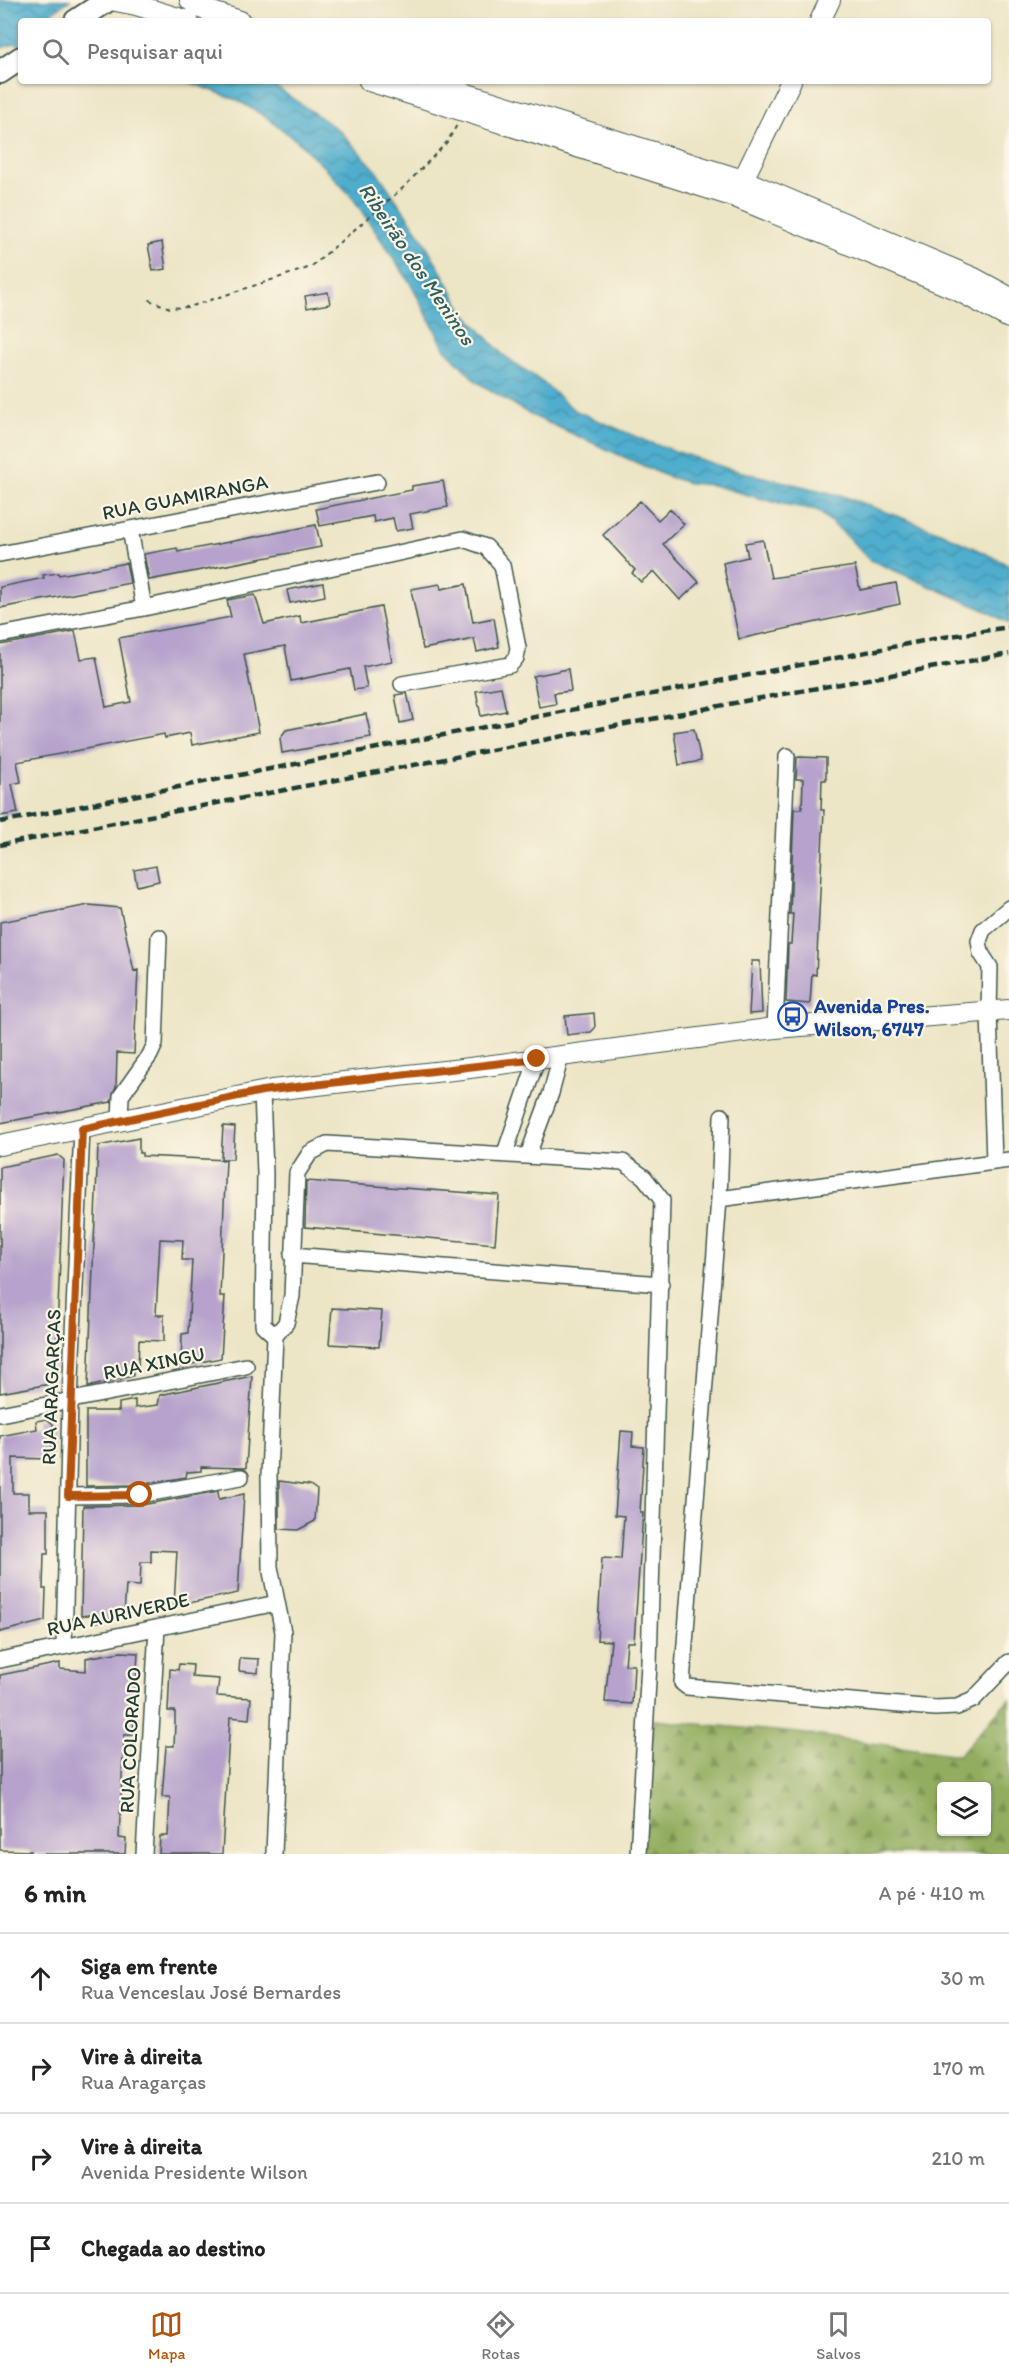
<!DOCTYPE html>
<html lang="pt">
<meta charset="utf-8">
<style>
:root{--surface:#fff;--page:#f6f6f6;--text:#222;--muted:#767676;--line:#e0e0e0;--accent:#b45309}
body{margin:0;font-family:Itim,sans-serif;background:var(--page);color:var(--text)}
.controls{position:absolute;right:18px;bottom:18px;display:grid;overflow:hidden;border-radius:6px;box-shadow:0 2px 4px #0004}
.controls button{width:54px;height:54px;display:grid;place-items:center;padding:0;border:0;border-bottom:2px solid var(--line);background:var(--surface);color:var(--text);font:30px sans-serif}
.stop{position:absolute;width:18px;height:18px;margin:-14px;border:4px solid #b45309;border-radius:50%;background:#fff}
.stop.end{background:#b45309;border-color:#fff;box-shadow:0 2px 6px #0008}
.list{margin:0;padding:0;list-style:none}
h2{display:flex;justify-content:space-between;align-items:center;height:78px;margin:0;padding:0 24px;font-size:26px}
h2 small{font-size:20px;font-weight:400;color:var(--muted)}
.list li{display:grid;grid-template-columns:39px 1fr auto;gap:18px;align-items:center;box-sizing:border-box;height:90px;padding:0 24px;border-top:2px solid var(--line)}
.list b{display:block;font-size:22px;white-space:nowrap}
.list p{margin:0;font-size:20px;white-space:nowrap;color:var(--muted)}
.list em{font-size:20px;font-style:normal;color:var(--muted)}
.icon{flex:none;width:33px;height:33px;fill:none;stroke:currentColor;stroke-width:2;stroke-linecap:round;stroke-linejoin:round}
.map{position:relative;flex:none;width:1009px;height:1854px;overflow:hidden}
.search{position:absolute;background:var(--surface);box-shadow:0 2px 4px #0004;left:18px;right:18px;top:18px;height:66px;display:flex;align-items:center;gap:15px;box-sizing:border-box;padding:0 21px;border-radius:6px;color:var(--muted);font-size:22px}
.sheet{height:438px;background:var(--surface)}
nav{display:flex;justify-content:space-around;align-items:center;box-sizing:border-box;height:84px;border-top:2px solid var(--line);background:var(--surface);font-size:16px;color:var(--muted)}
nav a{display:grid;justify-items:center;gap:3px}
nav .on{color:var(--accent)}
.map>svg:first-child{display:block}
</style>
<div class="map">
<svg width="1009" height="1854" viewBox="0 0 1009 1854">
<defs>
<pattern id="forest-firs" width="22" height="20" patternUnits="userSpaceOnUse" patternTransform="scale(1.5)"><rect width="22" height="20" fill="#92ad5f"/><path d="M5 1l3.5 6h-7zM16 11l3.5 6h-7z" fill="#778e4f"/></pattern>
<pattern id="water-waves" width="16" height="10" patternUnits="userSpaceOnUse" patternTransform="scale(1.5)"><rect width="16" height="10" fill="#50aece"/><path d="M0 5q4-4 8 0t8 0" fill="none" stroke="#428fa8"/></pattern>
</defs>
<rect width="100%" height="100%" fill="#fcf5e5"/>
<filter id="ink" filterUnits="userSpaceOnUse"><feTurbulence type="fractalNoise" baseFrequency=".0167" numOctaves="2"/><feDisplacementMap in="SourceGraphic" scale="12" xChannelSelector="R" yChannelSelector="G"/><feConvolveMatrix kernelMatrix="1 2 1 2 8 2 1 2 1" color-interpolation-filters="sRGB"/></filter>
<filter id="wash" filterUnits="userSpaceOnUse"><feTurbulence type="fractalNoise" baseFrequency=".008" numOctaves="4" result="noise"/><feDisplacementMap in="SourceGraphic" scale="24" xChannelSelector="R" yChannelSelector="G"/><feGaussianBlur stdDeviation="1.35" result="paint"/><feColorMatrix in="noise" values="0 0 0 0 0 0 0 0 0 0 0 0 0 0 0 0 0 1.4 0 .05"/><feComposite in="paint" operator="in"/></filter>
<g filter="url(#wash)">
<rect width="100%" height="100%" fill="#ece5c6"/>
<path fill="url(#forest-firs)" stroke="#58754a" stroke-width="1.5" fill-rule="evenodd" d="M1009,1699V1854H639L654,1720L798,1733L959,1755ZM942,1786H986V1832H942Z"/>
<path fill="url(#water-waves)" stroke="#387681" stroke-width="1.5" d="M0,0H70L48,15L80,21H21V45L15,44L0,48Z
M187,81H267L340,131L375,169L421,236L464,312L502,354L541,381L574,410L648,442L726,468L843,496L940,532L1001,561L1009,566V624L989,612L868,559L847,536L817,510L777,503L712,485L689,483L666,476L531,415L477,382L445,349L409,281L352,197L324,167L297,141L266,117L237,100Z"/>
<g id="blocks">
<path fill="#b6a2cc" d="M162,242L166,269L153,271L148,245Z
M328,292L330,304L307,308L305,296Z
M443,481L448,507L410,514L413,528L396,531L393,518L374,522L373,516L320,526L316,509L412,490V486Z
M640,501L658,520L670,509L684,524L663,544L699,582L680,600L654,571L641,582L632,573L635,570L603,535Z
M316,525L321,547L149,580L144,554L177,548L178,552Z
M763,540L771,578L855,566L860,590L896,583L900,604L739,639L723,563L748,557L745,543Z
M126,563L130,583L0,608V587L44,578L43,575L58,573L59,575Z
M323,583L325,596L290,603L287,590Z
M440,584L441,589L466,584L473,622L494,618L499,647L477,652L474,639L423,649L411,589Z
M255,595L264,624L300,616L301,623L381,607L392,661L363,667L367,688L354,690L350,669L291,681L285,646L244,654L259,732L192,745L190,733L165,738L164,734L17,762L21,782L12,784L18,813L0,816V645L75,631L81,659L96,657L106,707L131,702L119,638L231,617L227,600Z
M568,669L571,691L554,693L556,704L539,707L533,676Z
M501,687L506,711L481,716L476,691Z
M407,693L413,720L400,723L395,695Z
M366,714L371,737L282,753L280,738L286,730Z
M694,729L701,761L679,765L674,732Z
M797,757L826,758V780H822L821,810H824L816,975L812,974L810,1004L786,1002L788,944H791L793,914H790L794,809H802L803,779H796Z
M156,866L159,881L137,886L134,870Z
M89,905L120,908L134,971L138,970L134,1054L117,1053L116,1087L111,1102L0,1123V922Z
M752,961H760L762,1013L749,1014Z
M594,1013L595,1028L591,1032L567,1035L565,1016Z
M223,1126L235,1127L233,1159H221Z
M139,1138V1153H142V1156L226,1160L220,1296H225L221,1358L181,1366L182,1334L188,1333L192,1260H182L183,1240L160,1239L156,1315H164V1341L139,1340L138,1368H133V1376L88,1387L98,1146Z
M58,1155L64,1160L55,1383L0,1393V1167Z
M306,1181L499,1195L495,1244L305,1227Z
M332,1308L382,1311L379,1347L329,1344Z
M252,1376L246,1468L201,1467V1471L187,1472L186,1477L139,1485L86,1486V1411H119V1403L135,1400V1408L158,1405L160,1395Z
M47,1419L53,1424L52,1456H47V1459L13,1458V1493H29V1510H48V1554H44L43,1589H46L45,1621L0,1632V1436L37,1429L36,1421Z
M621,1431L633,1432L632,1446L644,1447L640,1512H643L634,1642H627L625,1665H634L632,1704L605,1702L611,1641L597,1640L602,1558L621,1559L624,1516L615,1515Z
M279,1481L310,1485L317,1490L315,1521L298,1530L279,1529Z
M218,1491L219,1499L244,1494L238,1593L174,1606L177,1551L151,1550V1562H141L140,1586L126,1585L124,1616L96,1622L95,1614L81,1616L83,1506L142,1505Z
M121,1652L138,1653L133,1735H124L119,1838L126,1839L125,1854H30L31,1851L0,1850V1675L60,1663V1669L86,1671V1658Z
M240,1658L259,1659L258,1673L239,1671Z
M179,1664L193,1665L192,1677L219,1679L217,1696L251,1698L249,1719L230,1717L222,1854H159L160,1836H168L170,1797H162L166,1746H174L175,1724V1711H168L170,1669L178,1670Z"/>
</g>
</g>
<g filter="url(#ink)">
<use href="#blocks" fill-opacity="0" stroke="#3e564a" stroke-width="1.5"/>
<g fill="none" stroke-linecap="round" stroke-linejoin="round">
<defs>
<path id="minor" d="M130,529L144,608L463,539L486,547L502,565L518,648L516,658L510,665L402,684
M0,554L377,482
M0,635L144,608
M775,1028L787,756
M262,1091L265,1174L263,1325L275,1336L269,1475L270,1567L283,1632L274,1854
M722,1116L719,1199L682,1683L687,1687L935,1708L957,1707L973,1700L1009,1662
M120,1122L121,1096L150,1055L155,1044L159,937
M505,1153L537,1059
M528,1155L551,1093L561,1056
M994,1162L989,1013L990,967L981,953L979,941L983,930L1009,908
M719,1199L1009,1160
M292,1255L661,1284
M275,1336L286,1323L292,1296L297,1173L310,1153L327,1144L623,1162L644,1177L662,1200L649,1664L638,1854
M0,1414L246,1366
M68,1496L140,1495L241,1477
M64,1647L70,1401L82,1129
M0,1660L277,1603
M144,1854L157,1628"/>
<path id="major" d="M111,0L136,5L188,21
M190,0L203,9L240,21
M820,21L830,0
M369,81L735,197L953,288L1009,318
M426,81L743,180L974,278L1009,297
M737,192L791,81
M0,1145L272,1090L462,1069L775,1028L1009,1010"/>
<path id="highway" d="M76,21L108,0
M0,72L21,58"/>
</defs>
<use href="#minor" stroke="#3e564a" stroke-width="18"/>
<use href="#major" stroke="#3e564a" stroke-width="22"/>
<use href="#highway" stroke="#3e564a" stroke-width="26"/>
<path stroke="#3e564a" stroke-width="2" stroke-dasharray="4.5 4.5" stroke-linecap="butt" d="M149,300L170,308L189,307L311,267L404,187L447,142L457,125"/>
<use href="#minor" stroke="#fff" stroke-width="15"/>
<use href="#major" stroke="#fff" stroke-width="20"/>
<use href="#highway" stroke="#fff" stroke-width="22"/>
<path stroke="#1f3d34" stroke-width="4.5" stroke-dasharray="9 4.5" stroke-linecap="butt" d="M0,822L938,638L1009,627
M0,845L750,700L1009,654"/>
</g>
</g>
<g fill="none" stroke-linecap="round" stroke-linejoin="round" filter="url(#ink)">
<path stroke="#b45309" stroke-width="8" d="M140,1495L68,1496L82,1129L262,1091L537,1059"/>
</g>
<defs>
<symbol id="bus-ring" viewBox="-11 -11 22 22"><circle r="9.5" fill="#fcf5e5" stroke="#1a4fb4" stroke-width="1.5"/><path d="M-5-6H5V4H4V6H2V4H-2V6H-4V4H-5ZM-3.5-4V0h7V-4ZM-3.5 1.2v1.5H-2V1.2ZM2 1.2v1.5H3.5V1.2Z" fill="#1a4fb4"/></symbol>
</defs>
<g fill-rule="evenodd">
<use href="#bus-ring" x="776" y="1000" width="33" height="33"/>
</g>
<g text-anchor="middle" stroke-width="4.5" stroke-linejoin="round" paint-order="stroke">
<g font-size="20" fill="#1f3d34" stroke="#fcf5e5">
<text transform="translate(185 497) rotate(-11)" y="7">RUA GUAMIRANGA</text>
<text transform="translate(154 1363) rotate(-11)" y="7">RUA XINGU</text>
<text transform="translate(51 1387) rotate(-88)" y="7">RUA ARAGARÇAS</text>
<text transform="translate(118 1614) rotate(-12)" y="7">RUA AURIVERDE</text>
<text transform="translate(130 1740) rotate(-87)" y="7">RUA COLORADO</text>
</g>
<g font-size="20" font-weight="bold" fill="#164399" stroke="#fcf5e5" text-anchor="start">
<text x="814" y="1013">Avenida Pres.<tspan x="814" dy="23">Wilson, 6747</tspan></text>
</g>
<g font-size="21" font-style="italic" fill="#2e5f62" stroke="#fcf5e5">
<text transform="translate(417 264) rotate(56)" y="7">Ribeirão dos Meninos</text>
</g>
</g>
</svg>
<div class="controls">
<button><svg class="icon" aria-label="layers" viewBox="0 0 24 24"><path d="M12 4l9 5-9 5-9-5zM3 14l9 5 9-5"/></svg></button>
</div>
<div class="stop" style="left:140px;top:1495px"></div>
<div class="stop end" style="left:537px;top:1059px"></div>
<div class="search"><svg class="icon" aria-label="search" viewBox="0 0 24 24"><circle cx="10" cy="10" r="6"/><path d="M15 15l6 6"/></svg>Pesquisar aqui</div>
</div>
<section class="sheet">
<h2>6 min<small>A pé · 410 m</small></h2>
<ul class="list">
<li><svg class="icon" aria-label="ahead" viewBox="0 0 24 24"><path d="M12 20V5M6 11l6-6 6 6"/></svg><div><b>Siga em frente</b><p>Rua Venceslau José Bernardes</p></div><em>30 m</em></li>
<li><svg class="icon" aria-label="right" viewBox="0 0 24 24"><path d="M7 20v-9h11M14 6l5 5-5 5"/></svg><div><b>Vire à direita</b><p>Rua Aragarças</p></div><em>170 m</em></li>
<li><svg class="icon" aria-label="right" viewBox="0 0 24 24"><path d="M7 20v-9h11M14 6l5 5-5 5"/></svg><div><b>Vire à direita</b><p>Avenida Presidente Wilson</p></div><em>210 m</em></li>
<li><svg class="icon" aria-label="arrive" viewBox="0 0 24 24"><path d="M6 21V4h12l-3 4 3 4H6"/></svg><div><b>Chegada ao destino</b></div></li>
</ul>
</section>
<nav>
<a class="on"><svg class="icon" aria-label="map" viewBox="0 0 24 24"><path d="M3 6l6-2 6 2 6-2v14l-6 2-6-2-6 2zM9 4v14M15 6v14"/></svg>Mapa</a>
<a><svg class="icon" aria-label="directions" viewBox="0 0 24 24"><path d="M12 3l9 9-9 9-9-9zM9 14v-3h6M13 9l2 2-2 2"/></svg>Rotas</a>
<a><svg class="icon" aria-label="saved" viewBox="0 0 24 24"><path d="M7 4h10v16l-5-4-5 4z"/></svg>Salvos</a>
</nav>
